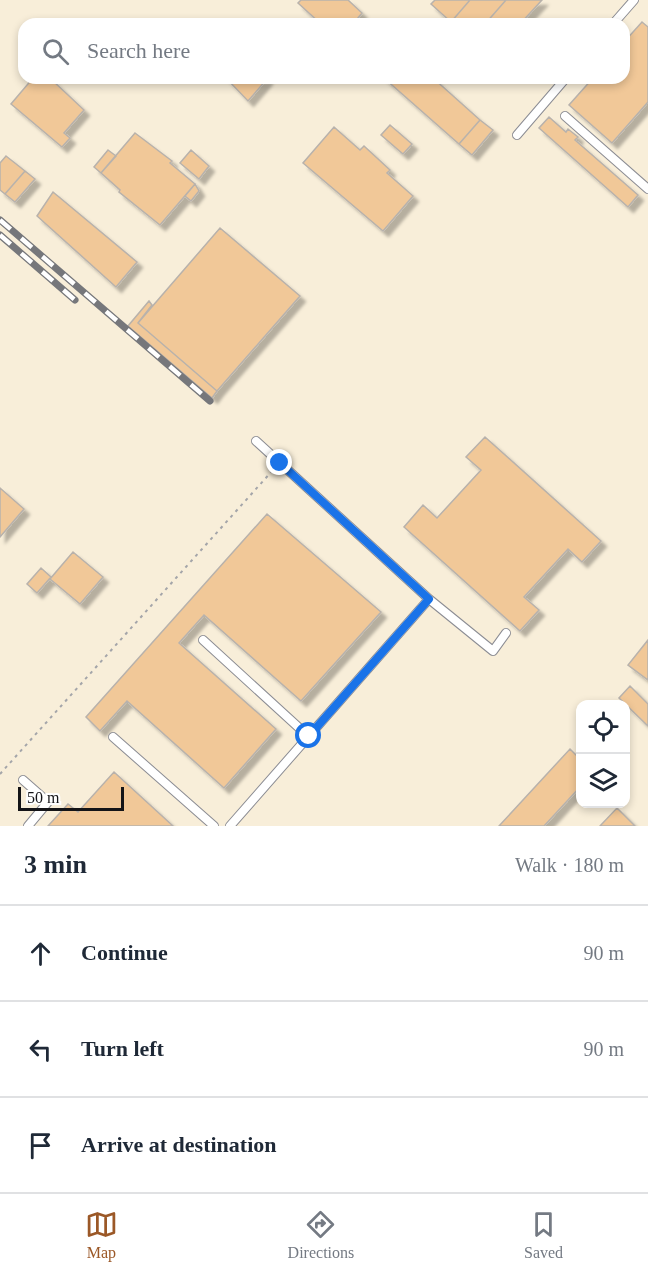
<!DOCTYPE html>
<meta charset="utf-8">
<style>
:root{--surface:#fff;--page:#f6f6f7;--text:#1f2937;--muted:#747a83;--line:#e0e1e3;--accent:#9b5827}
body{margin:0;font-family:Georgia,serif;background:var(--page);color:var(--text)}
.controls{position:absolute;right:18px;bottom:18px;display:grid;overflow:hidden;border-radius:12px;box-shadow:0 3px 9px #0003}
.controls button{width:54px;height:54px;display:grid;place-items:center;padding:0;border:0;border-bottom:2px solid var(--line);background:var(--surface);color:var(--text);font:30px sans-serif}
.scale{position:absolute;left:18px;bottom:15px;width:106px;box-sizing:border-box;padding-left:6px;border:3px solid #141417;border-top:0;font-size:16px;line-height:21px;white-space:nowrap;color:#141417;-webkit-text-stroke:4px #fff;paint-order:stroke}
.stop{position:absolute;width:18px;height:18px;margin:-14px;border:4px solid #1a73e8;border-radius:50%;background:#fff}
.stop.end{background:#1a73e8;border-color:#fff;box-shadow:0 2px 6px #0008}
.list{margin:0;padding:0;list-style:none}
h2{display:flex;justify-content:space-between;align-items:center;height:78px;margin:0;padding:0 24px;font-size:26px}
h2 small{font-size:20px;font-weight:400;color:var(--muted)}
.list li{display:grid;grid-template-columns:39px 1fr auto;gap:18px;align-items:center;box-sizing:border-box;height:96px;padding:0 24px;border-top:2px solid var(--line)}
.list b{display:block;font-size:22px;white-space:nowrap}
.list em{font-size:20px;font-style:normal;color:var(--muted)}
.icon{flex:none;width:33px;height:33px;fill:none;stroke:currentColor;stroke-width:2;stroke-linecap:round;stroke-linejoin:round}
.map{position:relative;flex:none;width:648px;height:826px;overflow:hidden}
.search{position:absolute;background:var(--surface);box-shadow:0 3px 9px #0003;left:18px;right:18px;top:18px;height:66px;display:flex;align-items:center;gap:15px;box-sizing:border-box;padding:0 21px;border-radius:18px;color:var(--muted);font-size:22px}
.sheet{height:366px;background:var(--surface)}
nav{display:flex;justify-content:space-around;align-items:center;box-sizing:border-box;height:84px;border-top:2px solid var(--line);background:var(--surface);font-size:16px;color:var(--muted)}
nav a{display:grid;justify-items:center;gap:3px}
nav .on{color:var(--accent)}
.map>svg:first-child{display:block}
</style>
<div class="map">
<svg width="648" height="826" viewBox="0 0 648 826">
<defs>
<filter id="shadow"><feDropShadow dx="5.5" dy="5.5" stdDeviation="1.5" flood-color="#0004"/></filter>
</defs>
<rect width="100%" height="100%" fill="#f8f9fe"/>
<path fill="#f8eed9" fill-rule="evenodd" d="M0,0H648V826H0ZM24,24H624V78H24ZM580,704H626V804H580Z"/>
<path fill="#f1c898" stroke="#b8b2ac" stroke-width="1.5" filter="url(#shadow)" d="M301,0H348L362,13L353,24H321L298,3Z
M435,0H470L451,22L431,4Z
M470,0H506L485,24H453L451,22Z
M506,0H542L520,24H485Z
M642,22L648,27V102L612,143L569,105L593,78H624V42Z
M33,78H46L51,82L52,80L84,110L64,133L70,138L62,147L11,104Z
M226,78H267V79L248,101Z
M384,78H433L480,120L459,144Z
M549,117L566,132L568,129L578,137L575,140L638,195L628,207L539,128Z
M480,120L493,130L472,155L459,144Z
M390,125L412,144L403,154L381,135Z
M334,127L360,150L364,146L390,170L387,173L413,196L383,231L303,163Z
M135,133L172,161L170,163L195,184L160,225L119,192L120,190L101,173Z
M108,150L116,156L101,173L94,167Z
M191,150L209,166L199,179L180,163Z
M6,156L25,171L5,194L0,190V163Z
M25,171L35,179L15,202L5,194Z
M195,184L199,191L191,201L185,196Z
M53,192L137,262L116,287L37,216Z
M220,228L300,296L217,391L138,323Z
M149,301L152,305L138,323L217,391L212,398L128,326Z
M485,437L601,541L582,562L568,549L524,597L539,610L520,631L404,527L423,505L437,518L481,470L466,457Z
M0,488L24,509L0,537Z
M267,514L381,612L301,701L204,615L179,643L276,729L224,788L127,701L100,731L86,717Z
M73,552L103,577L80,604L50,579Z
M41,568L51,577L37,593L27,584Z
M648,640V680L628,665Z
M630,686L648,704V726L619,698Z
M570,749L580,759V787L544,826H499Z
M114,772L173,826H48L68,804L78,812Z
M617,808L635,826H600Z"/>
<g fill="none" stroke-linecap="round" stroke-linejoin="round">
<defs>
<path id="service" d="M613,24L634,0
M565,116L648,189
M517,135L566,78
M429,599L493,651L506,633
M203,640L308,736
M113,737L214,826
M23,780L48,802L28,826
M230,826L429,599L256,441"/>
</defs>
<use href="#service" stroke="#8b8c93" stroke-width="10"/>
<path stroke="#a4a5a9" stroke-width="2" stroke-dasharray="3 4.5" stroke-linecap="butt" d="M0,774L273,470"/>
<use href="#service" stroke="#fff" stroke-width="8"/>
<defs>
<path id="rail" d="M0,220L210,401
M0,235L75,300"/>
</defs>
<use href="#rail" stroke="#76777b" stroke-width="7"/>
<use href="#rail" stroke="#fff" stroke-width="4.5" stroke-dasharray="14" stroke-linecap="butt"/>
</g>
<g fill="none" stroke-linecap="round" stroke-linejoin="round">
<path stroke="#1a73e8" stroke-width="8" d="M280,463L429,599L309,736"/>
</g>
</svg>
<div class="controls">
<button><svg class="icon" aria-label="locate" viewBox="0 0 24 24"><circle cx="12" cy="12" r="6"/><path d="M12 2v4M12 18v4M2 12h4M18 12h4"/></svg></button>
<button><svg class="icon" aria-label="layers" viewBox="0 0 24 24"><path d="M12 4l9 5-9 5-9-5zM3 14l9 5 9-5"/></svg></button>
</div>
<div class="scale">50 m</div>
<div class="stop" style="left:309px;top:736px"></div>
<div class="stop end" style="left:280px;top:463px"></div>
<div class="search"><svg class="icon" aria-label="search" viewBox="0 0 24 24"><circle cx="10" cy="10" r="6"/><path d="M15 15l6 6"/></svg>Search here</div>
</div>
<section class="sheet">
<h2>3 min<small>Walk · 180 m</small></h2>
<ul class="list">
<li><svg class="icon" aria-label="ahead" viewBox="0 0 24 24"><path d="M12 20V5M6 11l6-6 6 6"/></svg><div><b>Continue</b></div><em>90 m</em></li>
<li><svg class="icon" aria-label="left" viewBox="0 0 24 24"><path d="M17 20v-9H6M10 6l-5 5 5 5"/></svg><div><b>Turn left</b></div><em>90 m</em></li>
<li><svg class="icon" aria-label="arrive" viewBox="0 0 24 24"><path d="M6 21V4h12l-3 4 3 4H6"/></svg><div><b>Arrive at destination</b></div></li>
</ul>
</section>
<nav>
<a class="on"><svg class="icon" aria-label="map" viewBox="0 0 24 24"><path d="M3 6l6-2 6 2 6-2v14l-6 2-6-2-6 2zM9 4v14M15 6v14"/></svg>Map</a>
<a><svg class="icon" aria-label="directions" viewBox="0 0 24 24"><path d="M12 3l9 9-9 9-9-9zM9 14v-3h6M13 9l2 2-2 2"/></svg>Directions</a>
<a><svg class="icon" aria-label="saved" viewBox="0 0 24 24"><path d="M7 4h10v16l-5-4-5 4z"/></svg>Saved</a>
</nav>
